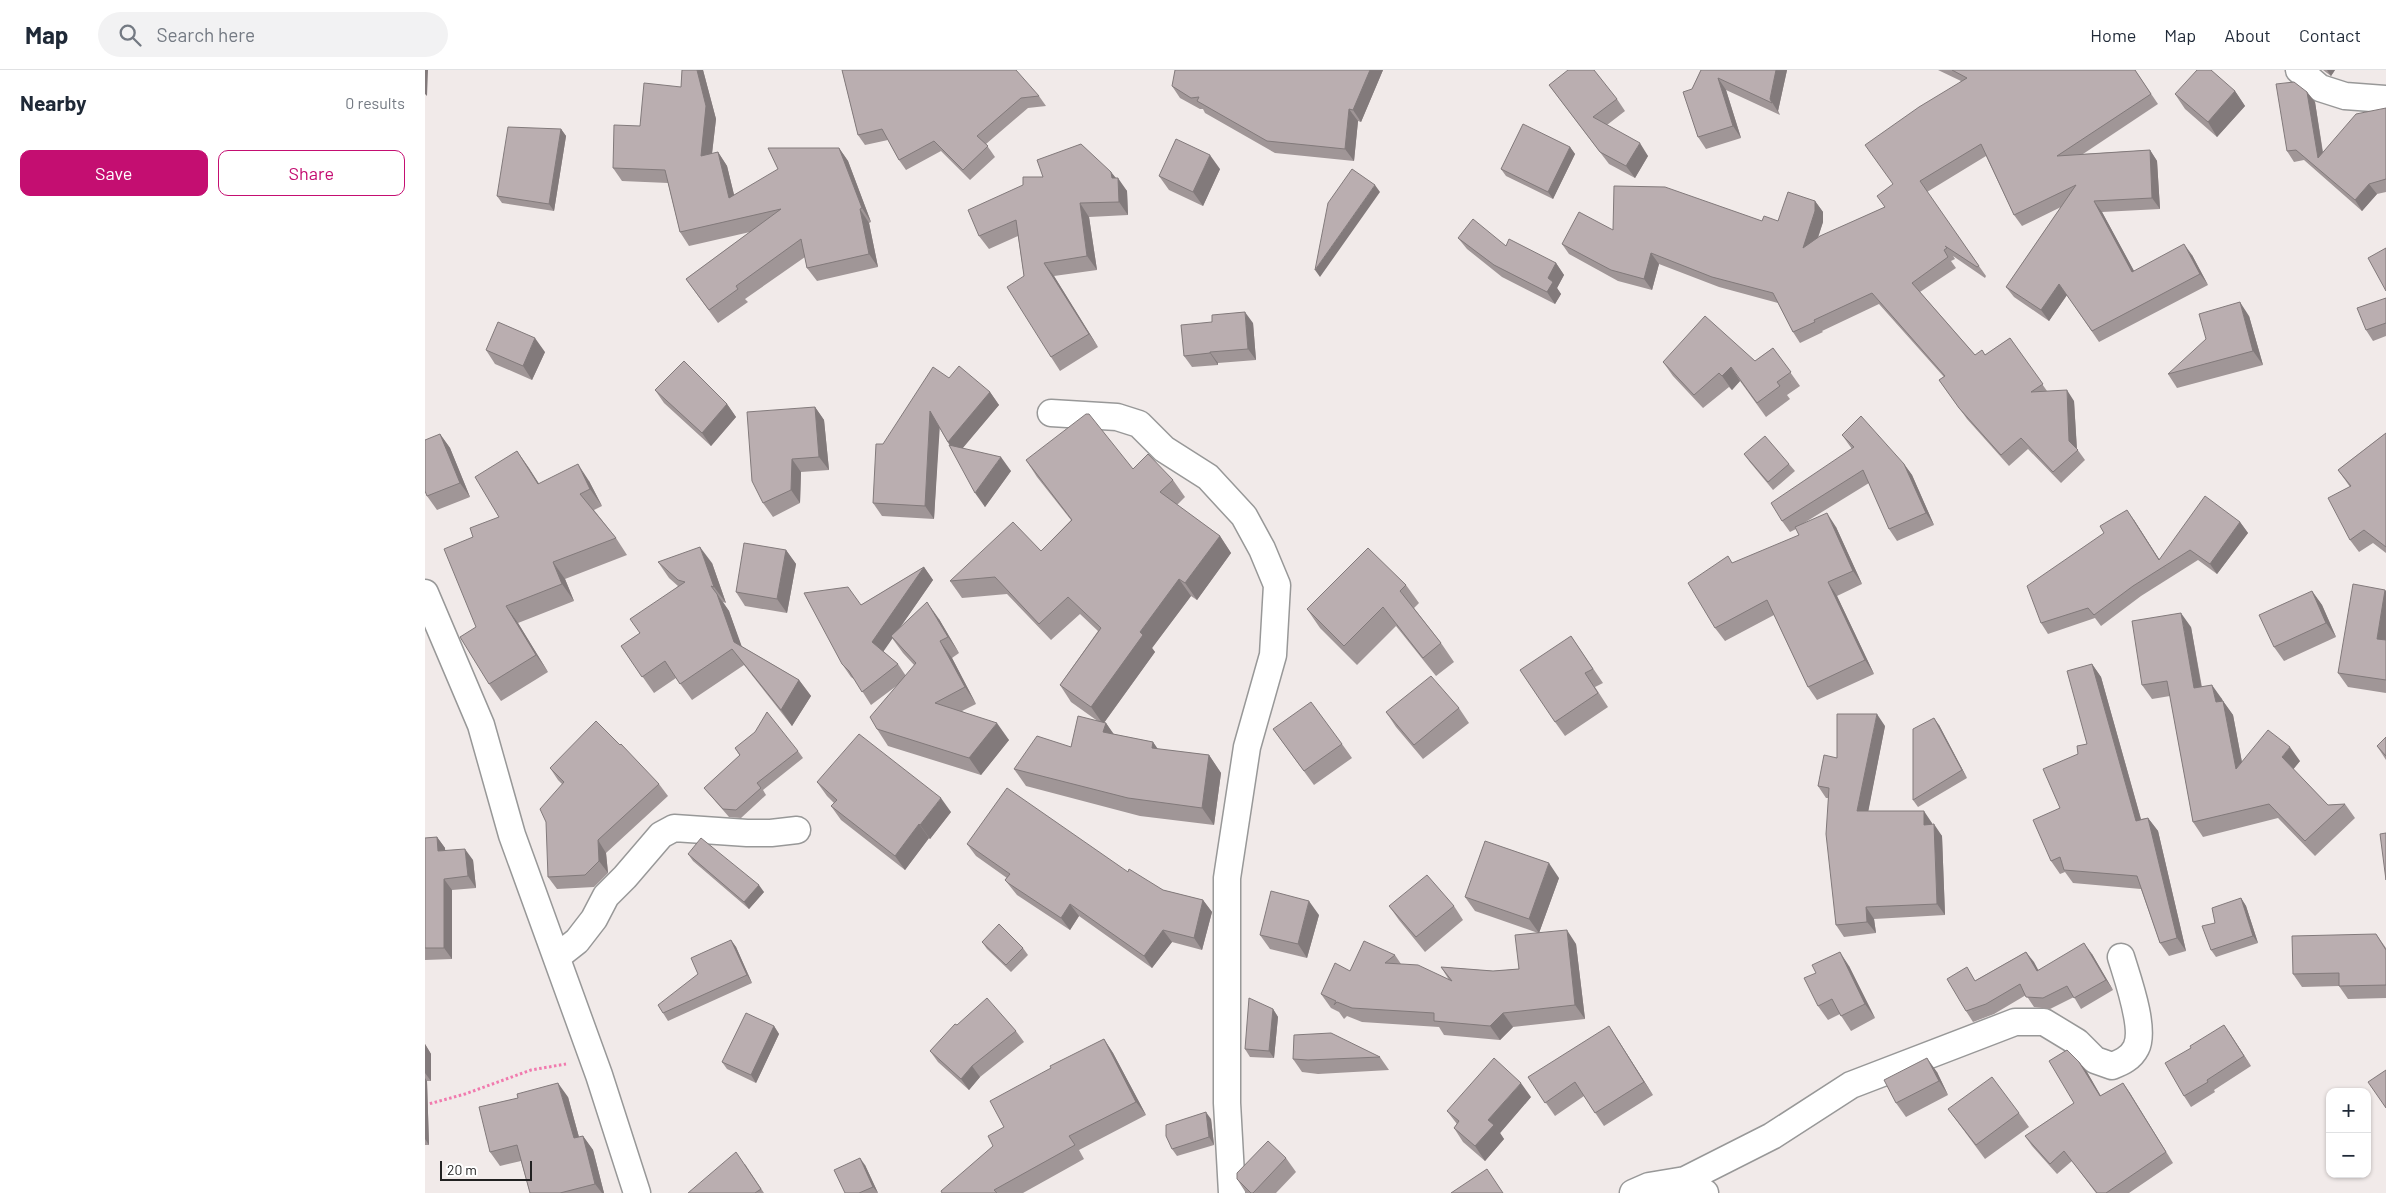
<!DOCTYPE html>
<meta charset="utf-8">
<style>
:root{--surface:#fff;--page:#f2f2f3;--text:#1f2937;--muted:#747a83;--line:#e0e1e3;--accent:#c40e71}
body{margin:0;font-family:Barlow,sans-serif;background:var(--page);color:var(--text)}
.controls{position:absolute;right:15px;bottom:15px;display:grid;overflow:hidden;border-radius:10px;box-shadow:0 1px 4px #0004}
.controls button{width:45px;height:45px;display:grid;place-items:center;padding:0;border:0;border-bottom:1px solid var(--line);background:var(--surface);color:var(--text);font:25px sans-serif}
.scale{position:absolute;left:15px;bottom:12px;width:92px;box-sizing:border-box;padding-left:5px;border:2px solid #212121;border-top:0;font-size:14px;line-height:18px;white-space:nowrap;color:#212121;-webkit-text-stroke:4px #fff;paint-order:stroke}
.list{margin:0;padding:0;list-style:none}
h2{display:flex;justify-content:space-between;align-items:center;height:65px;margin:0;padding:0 20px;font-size:21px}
h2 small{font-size:16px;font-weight:400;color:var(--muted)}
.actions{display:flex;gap:10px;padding:15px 20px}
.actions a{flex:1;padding:11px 0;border:1px solid var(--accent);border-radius:10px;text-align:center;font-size:18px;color:var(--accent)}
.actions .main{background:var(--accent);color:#fff}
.icon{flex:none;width:28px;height:28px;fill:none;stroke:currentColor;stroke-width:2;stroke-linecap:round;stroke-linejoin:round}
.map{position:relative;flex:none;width:1961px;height:1123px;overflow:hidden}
header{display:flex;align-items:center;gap:30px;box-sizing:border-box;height:70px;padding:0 25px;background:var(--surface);border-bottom:1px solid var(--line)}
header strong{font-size:24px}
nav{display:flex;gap:28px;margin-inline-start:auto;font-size:18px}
.search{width:350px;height:45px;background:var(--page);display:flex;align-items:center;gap:12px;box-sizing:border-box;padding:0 18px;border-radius:28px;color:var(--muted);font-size:19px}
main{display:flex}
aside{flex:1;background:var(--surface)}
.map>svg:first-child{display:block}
</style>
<header>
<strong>Map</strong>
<div class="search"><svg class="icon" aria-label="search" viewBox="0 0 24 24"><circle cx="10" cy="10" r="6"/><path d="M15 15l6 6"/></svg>Search here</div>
<nav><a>Home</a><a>Map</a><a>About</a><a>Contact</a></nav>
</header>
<main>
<aside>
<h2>Nearby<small>0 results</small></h2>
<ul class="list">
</ul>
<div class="actions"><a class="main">Save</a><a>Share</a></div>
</aside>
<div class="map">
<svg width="1961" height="1123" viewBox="0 0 1961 1123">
<rect width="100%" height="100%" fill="#f1eae9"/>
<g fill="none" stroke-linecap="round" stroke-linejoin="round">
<defs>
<path id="minor" d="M1874,0L1895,18L1920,26L1961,29
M626,343L692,347L714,354L739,379L783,407L819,446L837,479L852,515L848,585L822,677L802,808V1033L807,1123
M0,523L56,655L87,765L174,1005L212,1123
M133,886L152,871L169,849L181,826L200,807L236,765L249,758L322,763H346L372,760
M1260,1110L1347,1066L1426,1015L1590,952H1619L1652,972L1670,990L1687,996C1697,992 1706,988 1711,978C1721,959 1702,907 1696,887
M1208,1123L1224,1116L1260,1110L1280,1123"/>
</defs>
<use href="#minor" stroke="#989898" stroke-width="29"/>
<path stroke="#f17aae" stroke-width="3" stroke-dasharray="2.5 2.5" stroke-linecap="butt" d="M0,1035L40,1024L106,1000L141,994"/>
<use href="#minor" stroke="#fff" stroke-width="26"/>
</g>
<path fill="#a09697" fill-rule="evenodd" d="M257,0H278L291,49L287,84L293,82L302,96L309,125L414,78L423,91L446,152L444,153L453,197L392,211L382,198L380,187L320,229L323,232L293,253L261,209L325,162L264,176L255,162L243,113L197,111L188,98L256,17Z
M417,0L614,26L621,36L603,38L561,74L570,87L545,110L516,81L481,100L474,90L463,70L440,75L433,65Z
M854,0H958L936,52L933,51L929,91L850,83L780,43L778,39H775L755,28L747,16Z
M1276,0H1362L1353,41L1355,45L1301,20L1316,68L1281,79L1273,67L1267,19Z
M1513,0H1710L1733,34L1658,84L1725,80L1732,91L1735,139L1677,142L1709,201L1767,185L1783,215L1674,272L1642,225L1624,251L1589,227L1581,217L1636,137L1597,156L1589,145L1561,86L1502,122L1561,206L1560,208L1528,186L1530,189L1526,191L1531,198L1495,222L1550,285H1560L1585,268L1622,321L1649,331L1652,379L1660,390L1636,413L1603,379L1584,396L1542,349L1514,310L1519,307L1454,234L1397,261L1398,262L1375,273L1368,262L1353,233L1294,217L1234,194L1227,220L1193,211L1144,184L1137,174L1188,160L1353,151L1390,131L1398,142V152L1393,168L1460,137L1468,114L1536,11Z
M1898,0H1910L1906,6Z
M1124,15L1192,29L1200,41L1182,55L1223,86L1210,108L1184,94Z
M1810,21L1820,36L1792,67L1760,39L1750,24Z
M1882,22L1890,32L1898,82L1961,38V122L1952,124L1937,141L1879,90L1869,92L1862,81Z
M136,59L141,66L129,141L77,133L72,126Z
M1145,77L1150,84L1128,129L1081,106L1076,99Z
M795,99L778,136L744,120L734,106Z
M686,102L702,121L703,145L664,147L672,200L629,206L673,277L635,301L626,287L599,206L593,166L564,179L554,166L618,107Z
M1033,168L1081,176L1131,193L1139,205L1132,218L1136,224L1130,234L1077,207L1042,179Z
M1961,228V266L1948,271L1941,260Z
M1824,246L1838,295L1752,318L1743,304Z
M828,253L831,290L793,293V295L767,297L759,286Z
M1348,278L1375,316L1362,325L1365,329L1341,347L1315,311L1307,320L1304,317L1278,338L1248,306L1238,292L1330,291Z
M61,280L120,282L107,310L70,294Z
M524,308L565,322L574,335L537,378L586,401L560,437L514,357L509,449L457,446L448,433L458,374Z
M230,320L302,334L311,347L286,376L239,333Z
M390,337L399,350L404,400L376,402L375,433L348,447L338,433Z
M1961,363V483L1948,473L1934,482L1925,470V417L1913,400Z
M15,364L25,378L45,427L12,440L2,426Z
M1417,365L1479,394L1487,405L1509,455L1472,471L1464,459L1444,413L1379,453L1411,457L1437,514L1412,526L1449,604L1392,630L1383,617L1349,545L1300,571L1290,558L1374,465L1371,459L1365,462L1357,451L1427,379Z
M92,381L114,414L164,411L177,436L169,440L191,468L202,485L140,509L149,531L93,553L123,602L76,631L64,614L51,557L74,447Z
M1319,384L1364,394L1370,401L1348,420L1324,391Z
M601,390L708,399L748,410L760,427L752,435L795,466L806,483L772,530L766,526L727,578L730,582L679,653H681L688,664L728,672L732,679L784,685L796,703L789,755L715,746L601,716L589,699L646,677L674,652L646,632L635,615L673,561L655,544L626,570L582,524L537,528L525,511L616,481L646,450L612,407Z
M1709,450L1734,489L1815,452L1823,463L1792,504L1773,490L1716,526L1676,556L1670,548L1623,564L1616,553Z
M361,480L371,494L362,543L320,536L311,522Z
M233,492L287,493L301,533L298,532L304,541L316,576L374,610L386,626L367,656L319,595L267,630L251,608L229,623L196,576L215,563L253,516L244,508Z
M499,497L508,510L474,559L514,549L534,583L527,588L551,634L537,641L584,670L556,705L463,676L452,659L474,614L446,635L430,610L426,607L417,594L436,535ZM467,568L478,583L490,596L481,606L473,594L458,581Z
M981,515L994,533L989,538L1016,573L1029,592L1011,606L971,556L932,595L895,558L882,539Z
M1887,521L1897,535L1911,567L1859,591L1849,577Z
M1961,521V623L1923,617L1913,603Z
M1766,557L1777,617L1797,629L1798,631L1808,645L1817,692L1875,691L1868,699L1903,735L1920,734L1930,748L1890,786L1853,748L1778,767L1768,752L1745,626L1727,629L1717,615Z
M1146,566L1178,613L1170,617L1183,637L1140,666L1130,652Z
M1667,594L1676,607L1716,749L1723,748L1733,761L1761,881L1744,886L1735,873L1716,819L1648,813L1640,802L1635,804L1626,791L1635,738L1653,684L1662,674Z
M1034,638L1044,653L998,689L971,657L961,642Z
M1514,655L1542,708L1493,737L1488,730Z
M1460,656L1443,741L1507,753V754L1517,766L1520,845L1449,849L1451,863L1419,867L1411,855L1403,728H1401L1393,716L1412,688Z
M848,659L917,674L927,688L889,715Z
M1961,667V690L1952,676Z
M310,678L373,681L378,688L338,720L341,725L316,748L304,747L285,725L279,718L315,686Z
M125,698L234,714L243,726L181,783L183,803L169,817L132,819L123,807L137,714L133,710Z
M392,712L526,742L505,769L504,768L480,800L416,750L406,736L409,733L402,726Z
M12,767L20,778V781L48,790L51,818L27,820V889L0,890V768Z
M542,774L703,802L738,820L778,830L787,842L777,880L747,872L727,898L654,846L645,860L592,825L580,810L582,808L551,786Z
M263,784L339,822L324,839L268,791Z
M1134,808L1114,863L1151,874L1160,949L1088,957L1075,970L1019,965L1014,957L937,952L922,946L919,949L914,942L906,938L896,924L925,901L970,885L976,894L1024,910L1016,897L1068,901L1094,899L1113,863L1050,841L1040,827Z
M1816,828L1821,836L1833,873L1791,887L1786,880L1790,853Z
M964,836H1029L1038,850L1000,882L974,850Z
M894,845L882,888L845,879L835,865Z
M1951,864L1961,878V928L1923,929L1914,916L1877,917L1868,904Z
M306,870L311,877L327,913L243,951L238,943L273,904Z
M557,872L598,878L603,885L586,902L562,879Z
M1601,882L1613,900L1667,884L1688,920L1656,939L1649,927L1625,939L1609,937L1601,925L1569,944L1548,952L1541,941L1551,910Z
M1424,896L1450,948L1426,961L1415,944L1403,950L1393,936L1391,903Z
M848,939L853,947L849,988L825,987L820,979Z
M532,955L591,961L599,972L555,1007L544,1020L513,992L505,981Z
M1799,955L1826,996L1789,1020L1790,1022L1766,1037L1759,1026L1766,978Z
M349,956L354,964L331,1013L302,999L297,992Z
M679,969L688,983L721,1045L654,1080L659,1089L598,1123H517L568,1076L579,1057L626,998Z
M1193,970L1228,1025L1179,1056L1159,1026L1130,1046L1103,1007Z
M0,974L6,984V1011H2L4,1075H0Z
M955,987L964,1000L893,1004L877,1002L868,989Z
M1654,992L1662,1002L1676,1026L1698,1013L1748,1093L1704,1123H1671L1647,1091L1632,1104L1607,1076L1600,1066L1649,1033Z
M1512,1002L1523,1025L1481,1047L1471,1033Z
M143,1027L154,1067L158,1066L168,1080L179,1123H105L96,1091L75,1096L65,1082Z
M1106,1027L1075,1063L1079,1069L1060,1091L1038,1072L1029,1058L1032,1054L1022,1041Z
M1523,1039L1594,1043L1604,1057L1560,1089Z
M786,1049L789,1075L752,1086L747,1079Z
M861,1088L871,1102L851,1123H821L812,1109Z
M320,1094L339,1123H263Z
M440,1095L453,1123H420Z"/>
<path fill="#827a7b" d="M0,0H3L2,26L0,24Z
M272,0H278L291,49L285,100L276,86Z
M945,0H958L936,52L928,40Z
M1351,0H1362L1353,41L1355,45L1345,29Z
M1902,0H1910L1906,6Z
M1293,8L1301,20L1316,68L1308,56Z
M1810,21L1820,36L1792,67L1783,52Z
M1882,22L1890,32L1900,98L1893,88Z
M924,39L933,51L929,91L920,79Z
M136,59L141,66L129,141L124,134Z
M1215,73L1223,86L1210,108L1201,96Z
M1145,77L1150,84L1128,129L1123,122Z
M414,78L423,91L446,152L437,138Z
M1725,80L1732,91L1735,139L1727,128Z
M293,82L302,96L313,141L304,128Z
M785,85L795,99L778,136L768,122Z
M686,102L693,111V108L702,121L703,145L694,132L687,108Z
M1944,114L1952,124L1937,141L1930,130Z
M950,115L955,122L895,207L890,200Z
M1390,131L1398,142V152L1386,188L1378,178Z
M1669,131L1677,142L1715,212L1707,202Z
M655,133L664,147L672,200L662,186Z
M435,139L444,153L453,197L444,184Z
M1759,174L1767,185L1783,215L1775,204Z
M1226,183L1234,194L1227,220L1219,209Z
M619,193L629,206L673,277L664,264Z
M1131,193L1139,205L1132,218L1136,224L1130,234L1122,222L1123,208Z
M1634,214L1642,225L1624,251L1616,240Z
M1815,232L1824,246L1838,295L1828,281Z
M820,242L828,253L831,290L823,279Z
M110,268L120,282L107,310L98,296Z
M785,282L793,293V295L785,283Z
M1306,297L1315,311L1307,320L1297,306Z
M1642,320L1649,331L1652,382L1644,371Z
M565,322L574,335L532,385L523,372Z
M302,334L311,347L286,376L277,363Z
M390,337L399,350L404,400L394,387Z
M505,341L515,354L509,449L500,436Z
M15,364L25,378L45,427L35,413Z
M92,381L104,398L125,431L113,414Z
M576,387L586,401L560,437L550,423Z
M367,389L376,402L375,433L366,420Z
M153,394L164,411L177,436L165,419Z
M1479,394L1487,405L1509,455L1501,443Z
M1702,440L1709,450L1741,500L1734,490Z
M1402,443L1411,457L1437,514L1428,501Z
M1815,452L1823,463L1792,504L1785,494Z
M795,466L806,483L772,530L760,513Z
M275,477L287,493L301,533L289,517Z
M361,480L371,494L362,543L352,529Z
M128,492L140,509L149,531L137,514Z
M499,497L508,510L456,585L447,572Z
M754,509L766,526L727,578L730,582L678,654L666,637L715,562Z
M1403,512L1412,526L1449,604L1440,590Z
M1960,520L1961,521V581L1952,569Z
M1887,521L1897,535L1911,567L1901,553Z
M292,524L304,541L321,588L309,572Z
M502,532L514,549L534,583L523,567Z
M81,536L93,553L123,602L111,585Z
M1756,543L1766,557L1779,632L1769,618Z
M515,571L527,588L551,634L540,617Z
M1667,594L1676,607L1720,764L1711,751Z
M374,610L386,626L367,656L356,640Z
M1787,615L1797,629L1801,646L1791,632Z
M1798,631L1808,645L1821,714L1811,699Z
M1452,644L1460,656L1441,753L1432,741Z
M1509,648L1514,655L1542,708L1537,700Z
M572,653L584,670L556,705L544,688Z
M681,653L693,670L678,662Z
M728,672L740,689L727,678Z
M1865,677L1875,691L1867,701L1857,687Z
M784,685L796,703L789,755L777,738Z
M516,728L526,742L505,769L495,755Z
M1499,741L1507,753V766L1499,755Z
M1723,748L1733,761L1761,881L1752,868Z
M494,754L504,768L480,800L470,786Z
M1509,754L1517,766L1520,845L1512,834Z
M12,767L20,778L21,793L13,781Z
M173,770L181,783L183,803L174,791Z
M40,779L48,790L51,818L43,806Z
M1124,793L1134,808L1114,863L1104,849Z
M19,809L27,820V889L19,878Z
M334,815L339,822L324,839L319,832Z
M1816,828L1821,836L1833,873L1828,866Z
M778,830L787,842L777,880L769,868Z
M884,831L894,845L882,888L873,874Z
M645,834L654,846L645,860L636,848Z
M1441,837L1449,849L1451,863L1442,852Z
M738,860L747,872L727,898L719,886Z
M1142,860L1151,874L1160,949L1150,935Z
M306,870L311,877L327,913L322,905Z
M1659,873L1667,884L1688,920L1681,910Z
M1415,882L1424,896L1450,948L1440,934Z
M1601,882L1609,892L1619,911L1612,901Z
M848,939L853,947L849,988L844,981Z
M1078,943L1088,957L1075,970L1065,956Z
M1799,955L1806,965L1826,996L1819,986Z
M349,956L354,964L331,1013L326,1005Z
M1184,956L1193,970L1228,1025L1219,1012Z
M679,969L688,983L721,1045L711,1032Z
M0,974L6,984V1011L0,1003Z
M1502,988L1512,1002L1523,1025L1514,1011Z
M1654,992L1662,1002L1682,1037L1675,1026Z
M547,996L555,1007L544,1020L536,1009Z
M0,1008L2,1011L4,1075L0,1069Z
M133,1013L143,1027L158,1082L149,1068Z
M1096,1013L1106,1027L1075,1063L1079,1069L1060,1091L1050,1076L1063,1050Z
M1698,1013L1705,1023L1748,1093L1741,1082Z
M781,1042L786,1049L789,1075L784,1067Z
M158,1066L168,1080L179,1123H177L170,1114Z
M435,1088L440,1095L453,1123L448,1117Z"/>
<path fill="#baaeb0" stroke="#827a7b" d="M257,0H272L281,36L276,86L293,82L304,128L353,99L343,78H414L437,138L435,139L444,184L382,198L376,169L311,216L313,219L284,240L261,209L356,139L255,162L240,100L188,98L189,55L215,56L219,13L256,17Z
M417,0H591L614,26L596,28L552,66L563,76L538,100L509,71L474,90L457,59L433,65Z
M750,0H945L928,40L924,39L920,79L842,71L772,31L774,27L766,28L747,16Z
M1143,0H1169L1192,29L1168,47L1215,73L1201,96L1175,82L1124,15Z
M1276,0H1351L1345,29L1347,33L1293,8L1308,56L1273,67L1258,22L1267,19Z
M1527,0H1710L1726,24L1632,86L1725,80L1727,128L1669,131L1707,202L1759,174L1775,204L1667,261L1634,214L1616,240L1581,217L1651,115L1589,145L1556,74L1495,111L1554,196L1552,197L1520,176L1522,178L1519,180L1523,187L1487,213L1550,285L1557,280L1560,285L1585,268L1618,314L1606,322L1642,320L1644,371L1653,380L1628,402L1596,368L1576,385L1534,338L1514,310L1520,306L1447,223L1389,250L1390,252L1368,262L1348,223L1287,207L1226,183L1219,209L1186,200L1137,174L1154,142L1188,160L1189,116L1240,117L1337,151L1339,146L1353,151L1363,122L1390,131V141L1378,178L1395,166L1460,137L1452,126L1468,114L1440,75L1494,37L1542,8Z
M1772,0H1786L1810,21L1783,52L1750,24Z
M1869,12L1882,22L1893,88L1931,44L1961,38V109L1944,114L1930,130L1871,80L1862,81L1851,14Z
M1098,54L1145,77L1123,122L1076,99Z
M83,57L136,59L124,134L72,126Z
M751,69L785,85L768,122L734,106Z
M656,74L686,102L687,108H693L694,132L655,133L662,186L619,193L664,264L626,287L582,217L599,206L591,150L554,166L543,140L598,115V107H618L612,90Z
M927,99L950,115L890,200L903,133Z
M1048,149L1081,176L1084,169L1131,193L1123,208L1128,212L1122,222L1069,195L1033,168Z
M1961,178V221L1943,188Z
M1961,228V253L1941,260L1932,238Z
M1815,232L1828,281L1743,304L1781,269L1774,244Z
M820,242L823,279L785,282V283L759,286L756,255L787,252V245Z
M1280,246L1330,291L1348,278L1366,302L1352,312L1355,316L1332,333L1306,297L1297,306L1294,303L1269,325L1238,292Z
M73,252L110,268L98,296L61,280Z
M259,291L302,334L277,363L230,320Z
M534,296L565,322L523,372L505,341L500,436L448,433L451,374H458L508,297L524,308Z
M390,337L394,387L367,389L366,420L338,433L327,411L322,342Z
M661,344H664L708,399L723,384L748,410L735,422L795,466L760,513L754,509L715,562L718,565L666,637L635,615L676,558L643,527L614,554L570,507L525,511L588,452L616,481L647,450L601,390Z
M1436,346L1479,394L1501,443L1464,459L1438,400L1357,451L1346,433L1429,377L1417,365Z
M1961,363V477L1939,460L1925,470L1903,428L1926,416L1913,400Z
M15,364L35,413L2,426L0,421V370Z
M1340,366L1364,394L1343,412L1319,384Z
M524,375L576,387L550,423Z
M92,381L113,414L153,394L165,419L155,424L191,468L128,492L137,514L81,536L111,585L64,614L35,567L51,557L19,479L48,467L45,458L74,447L50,407Z
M1780,426L1815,452L1785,494L1765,480L1708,516L1669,545L1663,538L1616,553L1602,516L1679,463L1675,456L1702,440L1734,490Z
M1402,443L1428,501L1403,512L1440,590L1383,617L1342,530L1290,558L1263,513L1303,486L1307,493L1374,465L1370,457Z
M319,473L361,480L352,529L311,522Z
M275,477L289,517L286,516L292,524L309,572L374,610L356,640L307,579L255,614L240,591L217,607L196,576L215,563L205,549L260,512L253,510L233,492Z
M943,478L981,515L975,521L1016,573L998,588L958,537L919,576L882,539Z
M499,497L447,572L473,594L437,622L424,601L417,594L379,523L423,517L436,535Z
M1928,514L1960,520L1952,569L1961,570V610L1913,603Z
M1887,521L1901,553L1849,577L1834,545Z
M502,532L523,567L515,571L540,617L510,633L572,653L544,688L452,659L445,647L491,593L466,566Z
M1756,543L1769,618L1787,615L1791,632L1798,631L1811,699L1843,660L1865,677L1857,687L1903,735L1920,734L1880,771L1844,734L1768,752L1742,611L1717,615L1707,551Z
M1146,566L1168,599L1160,603L1173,623L1130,652L1095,600Z
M1667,594L1711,751L1723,748L1752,868L1735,873L1712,806L1639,800L1635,787L1626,791L1608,750L1635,738L1618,699L1653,684L1652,676L1662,674L1642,601Z
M1006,606L1034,638L989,675L961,642Z
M886,632L917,674L879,701L848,659Z
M342,642L373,681L332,713L336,718L311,740L298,739L279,718L315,685L310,678L330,662Z
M1412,644H1452L1432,741H1499V755L1509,754L1512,834L1441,837L1442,852L1411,855L1401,764L1404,718L1393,716L1399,685L1412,688Z
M653,646L681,653L678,662L728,672L727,678L784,685L777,738L703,728L589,699L612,666L646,677Z
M1509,648L1537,700L1488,730V659Z
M171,651L195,675L196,674L234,714L173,770L174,791L160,805L123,807L121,752L115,739L139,712L125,698Z
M434,664L516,728L495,755L494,754L470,786L406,736L412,730L392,712Z
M1961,667V686L1952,676Z
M582,718L703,802L704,799L738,820L778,830L769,868L738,860L719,886L645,834L636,848L583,813L580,810L585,804L542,774Z
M1961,763V810L1955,764Z
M12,767L13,781L40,779L43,806L19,809V878H0V768Z
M276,768L334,815L319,832L263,784Z
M1060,771L1124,793L1104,849L1040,827Z
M1002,805L1029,836L991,867L964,836Z
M846,821L884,831L873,874L835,865Z
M1816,828L1828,866L1786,880L1777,856L1790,853L1787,838Z
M574,854L598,878L581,895L557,872Z
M1142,860L1150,935L1078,943L1065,956L1009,951V943L927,938L912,932L909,935L911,931L896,924L910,893L925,901L939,871L970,885L960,893L993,895L1027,911L1016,897L1068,901L1094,899L1090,865Z
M1951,864L1961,880V915L1914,916V903L1868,904L1867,866Z
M306,870L322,905L238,943L233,935L273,904L266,888Z
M1659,873L1681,910L1649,928L1642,916L1618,928L1601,927L1595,914L1561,934L1541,941L1522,909L1542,897L1550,911L1601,882L1612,901Z
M1415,882L1440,934L1416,946L1407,929L1393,936L1379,908L1391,903L1387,895Z
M562,928L591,961L547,996L536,1009L505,981L530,954L532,955Z
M824,928L848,939L844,981L820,979Z
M321,943L349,956L326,1005L297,992Z
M1799,955L1819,986L1782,1010L1783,1012L1759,1026L1740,993L1766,978L1765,976Z
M1184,956L1219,1012L1170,1043L1150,1012L1120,1033L1103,1007Z
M906,963L955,987L883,990L868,989L869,965Z
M679,969L711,1032L644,1066L650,1075L569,1120L572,1123H517L516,1121L568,1076L563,1066L579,1057L565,1031L626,998L625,996Z
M1642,980L1654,992L1675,1026L1698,1013L1741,1082L1681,1123H1672L1639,1081L1625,1094L1600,1066L1649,1033L1624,991Z
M1069,988L1096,1013L1063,1050L1069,1055L1050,1076L1029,1058L1034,1051L1022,1041Z
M1502,988L1514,1011L1471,1033L1459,1010Z
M1961,1000V1038L1943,1012Z
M1567,1007L1594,1043L1551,1075L1523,1039Z
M133,1013L149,1068L158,1066L170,1114L135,1123H105L92,1075L65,1082L54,1037L93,1028L92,1024Z
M781,1042L784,1067L747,1079L741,1066V1055Z
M843,1071L861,1088L828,1123H826L812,1109V1103Z
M311,1082L336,1119L330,1123H263Z
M435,1088L448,1117L434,1123H420L409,1100Z
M1062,1099L1078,1123H1026Z"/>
</svg>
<div class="controls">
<button>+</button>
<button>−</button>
</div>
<div class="scale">20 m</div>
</div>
</main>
